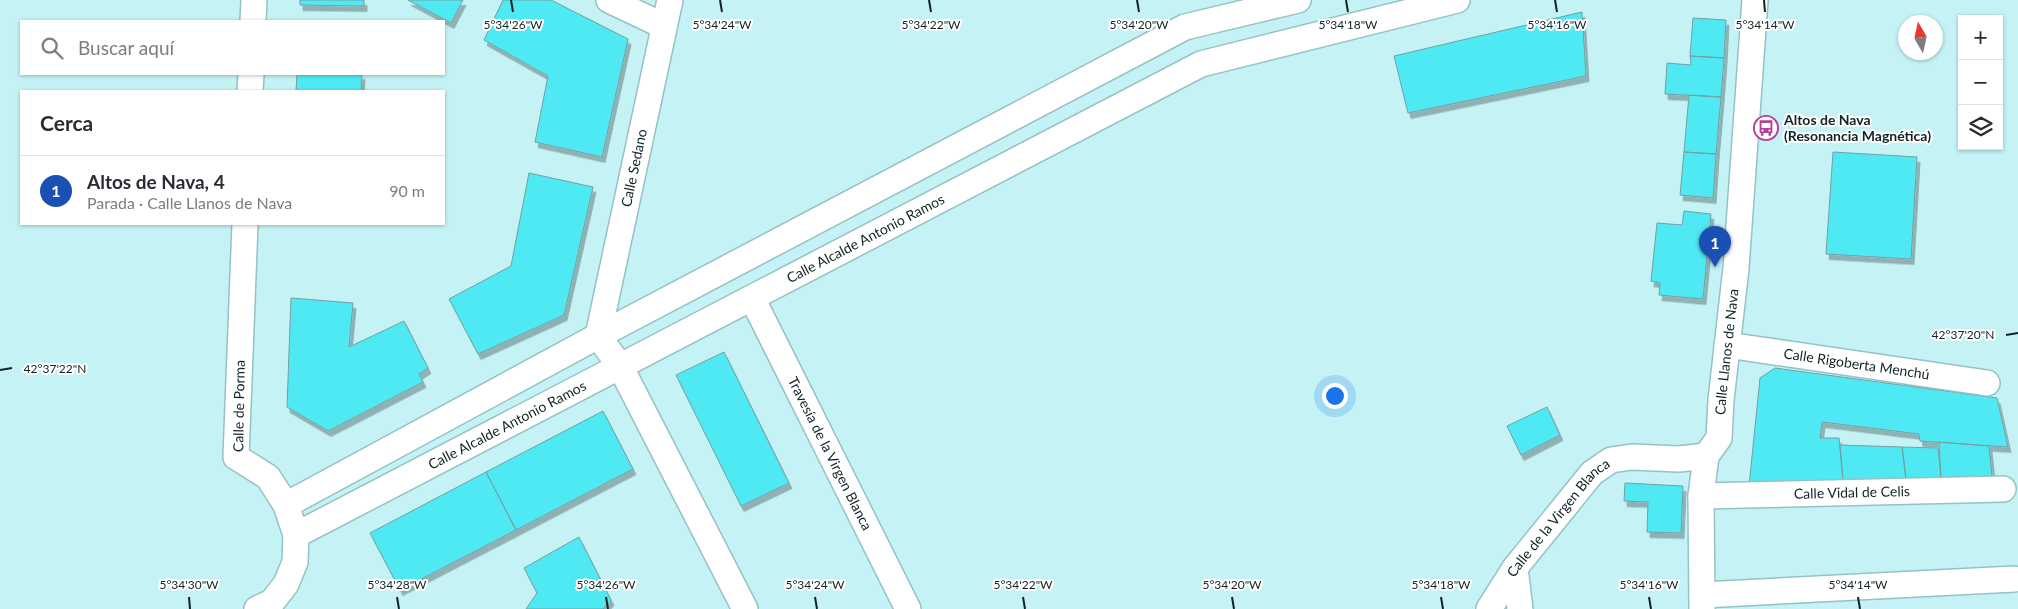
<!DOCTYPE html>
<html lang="es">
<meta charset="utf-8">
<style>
:root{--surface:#fff;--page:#f2f2f3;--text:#2b2b33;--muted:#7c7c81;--line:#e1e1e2;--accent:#d93025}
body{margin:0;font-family:Lato,sans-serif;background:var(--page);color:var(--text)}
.controls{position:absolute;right:15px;top:15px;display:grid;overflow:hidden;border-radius:0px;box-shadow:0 1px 4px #0004}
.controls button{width:45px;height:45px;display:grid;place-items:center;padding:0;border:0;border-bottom:1px solid var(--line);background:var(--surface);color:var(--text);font:25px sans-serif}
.compass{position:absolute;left:1898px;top:15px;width:45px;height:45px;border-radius:50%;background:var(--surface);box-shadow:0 1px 4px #0004;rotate:351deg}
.you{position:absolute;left:1334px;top:395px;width:18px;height:18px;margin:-12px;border:4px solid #fff;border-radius:50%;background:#1a73e8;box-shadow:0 0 0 8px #1a73e833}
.badge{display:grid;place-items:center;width:32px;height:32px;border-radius:50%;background:var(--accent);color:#fff;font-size:16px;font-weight:700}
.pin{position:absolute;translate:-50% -41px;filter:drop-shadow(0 1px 2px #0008)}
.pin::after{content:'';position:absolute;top:26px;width:18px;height:15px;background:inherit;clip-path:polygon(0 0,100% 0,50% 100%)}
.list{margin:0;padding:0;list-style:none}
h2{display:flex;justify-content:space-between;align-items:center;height:65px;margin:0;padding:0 20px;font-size:21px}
h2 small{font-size:16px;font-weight:400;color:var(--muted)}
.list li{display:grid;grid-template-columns:32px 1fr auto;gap:15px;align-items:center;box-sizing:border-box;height:70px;padding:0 20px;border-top:1px solid var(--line)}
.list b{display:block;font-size:19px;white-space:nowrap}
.list p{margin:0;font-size:16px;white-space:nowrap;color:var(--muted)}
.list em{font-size:16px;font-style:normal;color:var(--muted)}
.icon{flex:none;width:28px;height:28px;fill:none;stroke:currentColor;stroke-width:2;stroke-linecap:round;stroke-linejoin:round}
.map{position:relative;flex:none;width:2018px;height:609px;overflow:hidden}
.search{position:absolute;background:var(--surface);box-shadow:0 1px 4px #0004;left:20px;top:20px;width:425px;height:55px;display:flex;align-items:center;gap:12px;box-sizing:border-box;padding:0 18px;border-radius:0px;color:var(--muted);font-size:19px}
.panel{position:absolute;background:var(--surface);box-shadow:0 1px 4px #0004;left:20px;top:90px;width:425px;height:135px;border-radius:0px}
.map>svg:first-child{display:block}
</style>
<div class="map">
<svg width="2018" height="609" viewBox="0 0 2018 609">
<defs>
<filter id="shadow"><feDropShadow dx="3" dy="5.5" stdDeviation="0" flood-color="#0004"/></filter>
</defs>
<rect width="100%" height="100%" fill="#c4f2f5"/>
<path fill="#50e9f3" stroke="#739fa1" filter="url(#shadow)" d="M300,0H364V6L300,5Z
M408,0H463L451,23Z
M503,0H551L628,39L602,157L535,142L548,76L484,40Z
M1582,12L1586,76L1408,113L1394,56Z
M1693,18L1726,20L1724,58L1690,56Z
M1690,56L1724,58L1721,97L1665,94L1667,63L1691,65Z
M297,74H362L361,91H296Z
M1689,95L1721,97L1716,154L1684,152Z
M1684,152L1716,154L1713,198L1680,195Z
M1833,152L1917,157L1911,259L1826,254Z
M529,173L593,187L564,315L478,354L449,299L511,266Z
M1684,211L1711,214L1703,299L1659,295L1660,283L1651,281L1657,223L1682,225Z
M291,298L353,303L349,347L404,321L428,368L419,374L423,382L328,431L287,407Z
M724,352L789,483L741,506L676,375Z
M1775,368L1997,398L2008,447L1920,441L1919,434L1822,422L1820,438H1839L1843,481L1749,486L1760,378Z
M1547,407L1560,435L1521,455L1507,426Z
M603,411L633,469L516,530L486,472Z
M1939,442L1989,446L1992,476L1941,478Z
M1840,445L1902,447L1906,479L1843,481Z
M1902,447L1938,448L1941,478L1906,479Z
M486,472L516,530L400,590L370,533Z
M1625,483L1683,486L1681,533L1647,532L1648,502L1624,501Z
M579,537L611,600L603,609H526L537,593L524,568Z"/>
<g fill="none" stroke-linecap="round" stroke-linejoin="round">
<defs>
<g id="minor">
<path d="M609,0L664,26"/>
<path d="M670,0L598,336L620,366L745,609"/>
<path d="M253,21L254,0"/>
<path d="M250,91L251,74"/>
<path d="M245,224L236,457L268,477L286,505L296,535L295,562L286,584L272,602L257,609"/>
<path id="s1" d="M752,298L908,609"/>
<path id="s2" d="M1727,345L1987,383"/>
<path id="s3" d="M1701,496L2003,489"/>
<path d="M286,505L598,336L1185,27L1298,0"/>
<path id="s4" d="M296,535L1201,64L1457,0"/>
<path d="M1515,568L1520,609"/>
<path d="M1702,595L2014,579"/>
<path id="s5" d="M1489,609L1515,568L1592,473L1611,460L1632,457L1679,459L1706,456"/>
<path id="s6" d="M1702,609L1701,496L1706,456L1719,438L1721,400L1736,268L1755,0"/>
</g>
</defs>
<use href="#minor" stroke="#95c2c5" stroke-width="28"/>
<use href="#minor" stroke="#fff" stroke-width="25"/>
</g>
<path fill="none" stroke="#112324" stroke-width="2" d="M511,0L513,12M720,0L722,12M929,0L931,12M1137,0L1139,12M1346,0L1348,12M1555,0L1557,12M1764,0L1765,12M2006,335L2018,333M0,370L12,368M189,597L190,609M397,597L399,609M606,597L608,609M815,597L817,609M1023,597L1025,609M1232,597L1234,609M1441,597L1443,609M1649,597L1651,609M1858,597L1860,609"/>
<defs>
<symbol id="bus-ring" viewBox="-11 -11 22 22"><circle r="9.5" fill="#fff" stroke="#b54098" stroke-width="1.5"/><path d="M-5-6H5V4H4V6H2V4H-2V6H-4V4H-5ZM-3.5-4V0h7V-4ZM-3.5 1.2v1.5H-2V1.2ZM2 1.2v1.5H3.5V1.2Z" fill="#b54098"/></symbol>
</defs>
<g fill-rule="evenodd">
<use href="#bus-ring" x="1752" y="114" width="28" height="28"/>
</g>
<g text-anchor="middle" stroke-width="4" stroke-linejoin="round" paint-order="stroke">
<g font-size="14" font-weight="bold" fill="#112324" stroke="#fff" text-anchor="start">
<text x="1784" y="125">Altos de Nava<tspan x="1784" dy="16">(Resonancia Magnética)</tspan></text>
</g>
<g font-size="14" fill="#112324" stroke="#fff">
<text transform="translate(634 168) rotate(-78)" y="5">Calle Sedano</text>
<text dy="5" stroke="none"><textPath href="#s4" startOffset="642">Calle Alcalde Antonio Ramos</textPath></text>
<text dy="5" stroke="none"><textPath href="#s6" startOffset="262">Calle Llanos de Nava</textPath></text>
<text dy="5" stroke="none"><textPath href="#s2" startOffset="131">Calle Rigoberta Menchú</textPath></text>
<text transform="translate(239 406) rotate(-89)" y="5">Calle de Porma</text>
<text dy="5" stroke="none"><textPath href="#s4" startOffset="238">Calle Alcalde Antonio Ramos</textPath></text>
<text dy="5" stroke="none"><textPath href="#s1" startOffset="174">Travesía de la Virgen Blanca</textPath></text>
<text dy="5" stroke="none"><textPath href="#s3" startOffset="151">Calle Vidal de Celis</textPath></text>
<text dy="5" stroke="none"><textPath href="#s5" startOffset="115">Calle de la Virgen Blanca</textPath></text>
</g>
</g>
<g font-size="12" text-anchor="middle" fill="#112324" stroke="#fff" stroke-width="4" stroke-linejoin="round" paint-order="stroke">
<text x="513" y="29">5°34'26"W</text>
<text x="722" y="29">5°34'24"W</text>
<text x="931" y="29">5°34'22"W</text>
<text x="1139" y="29">5°34'20"W</text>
<text x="1348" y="29">5°34'18"W</text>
<text x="1557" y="29">5°34'16"W</text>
<text x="1765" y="29">5°34'14"W</text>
<text x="1963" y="339">42°37'20"N</text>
<text x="55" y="373">42°37'22"N</text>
<text x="189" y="589">5°34'30"W</text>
<text x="397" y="589">5°34'28"W</text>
<text x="606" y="589">5°34'26"W</text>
<text x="815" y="589">5°34'24"W</text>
<text x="1023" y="589">5°34'22"W</text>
<text x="1232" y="589">5°34'20"W</text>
<text x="1441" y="589">5°34'18"W</text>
<text x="1649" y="589">5°34'16"W</text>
<text x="1858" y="589">5°34'14"W</text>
</g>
</svg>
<div class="controls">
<button>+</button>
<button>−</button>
<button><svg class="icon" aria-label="layers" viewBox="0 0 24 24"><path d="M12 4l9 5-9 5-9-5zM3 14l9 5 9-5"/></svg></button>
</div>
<svg class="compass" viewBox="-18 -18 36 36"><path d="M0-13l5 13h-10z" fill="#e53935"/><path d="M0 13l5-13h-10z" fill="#7c7c81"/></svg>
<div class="you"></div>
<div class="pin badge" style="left:1715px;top:267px;background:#1a4fb4">1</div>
<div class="search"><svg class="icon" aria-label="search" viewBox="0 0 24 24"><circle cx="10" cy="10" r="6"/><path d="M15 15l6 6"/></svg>Buscar aquí</div>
<section class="panel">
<h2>Cerca<small></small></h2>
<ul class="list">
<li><span class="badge" style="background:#1a4fb4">1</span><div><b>Altos de Nava, 4</b><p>Parada · Calle Llanos de Nava</p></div><em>90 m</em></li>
</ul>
</section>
</div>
